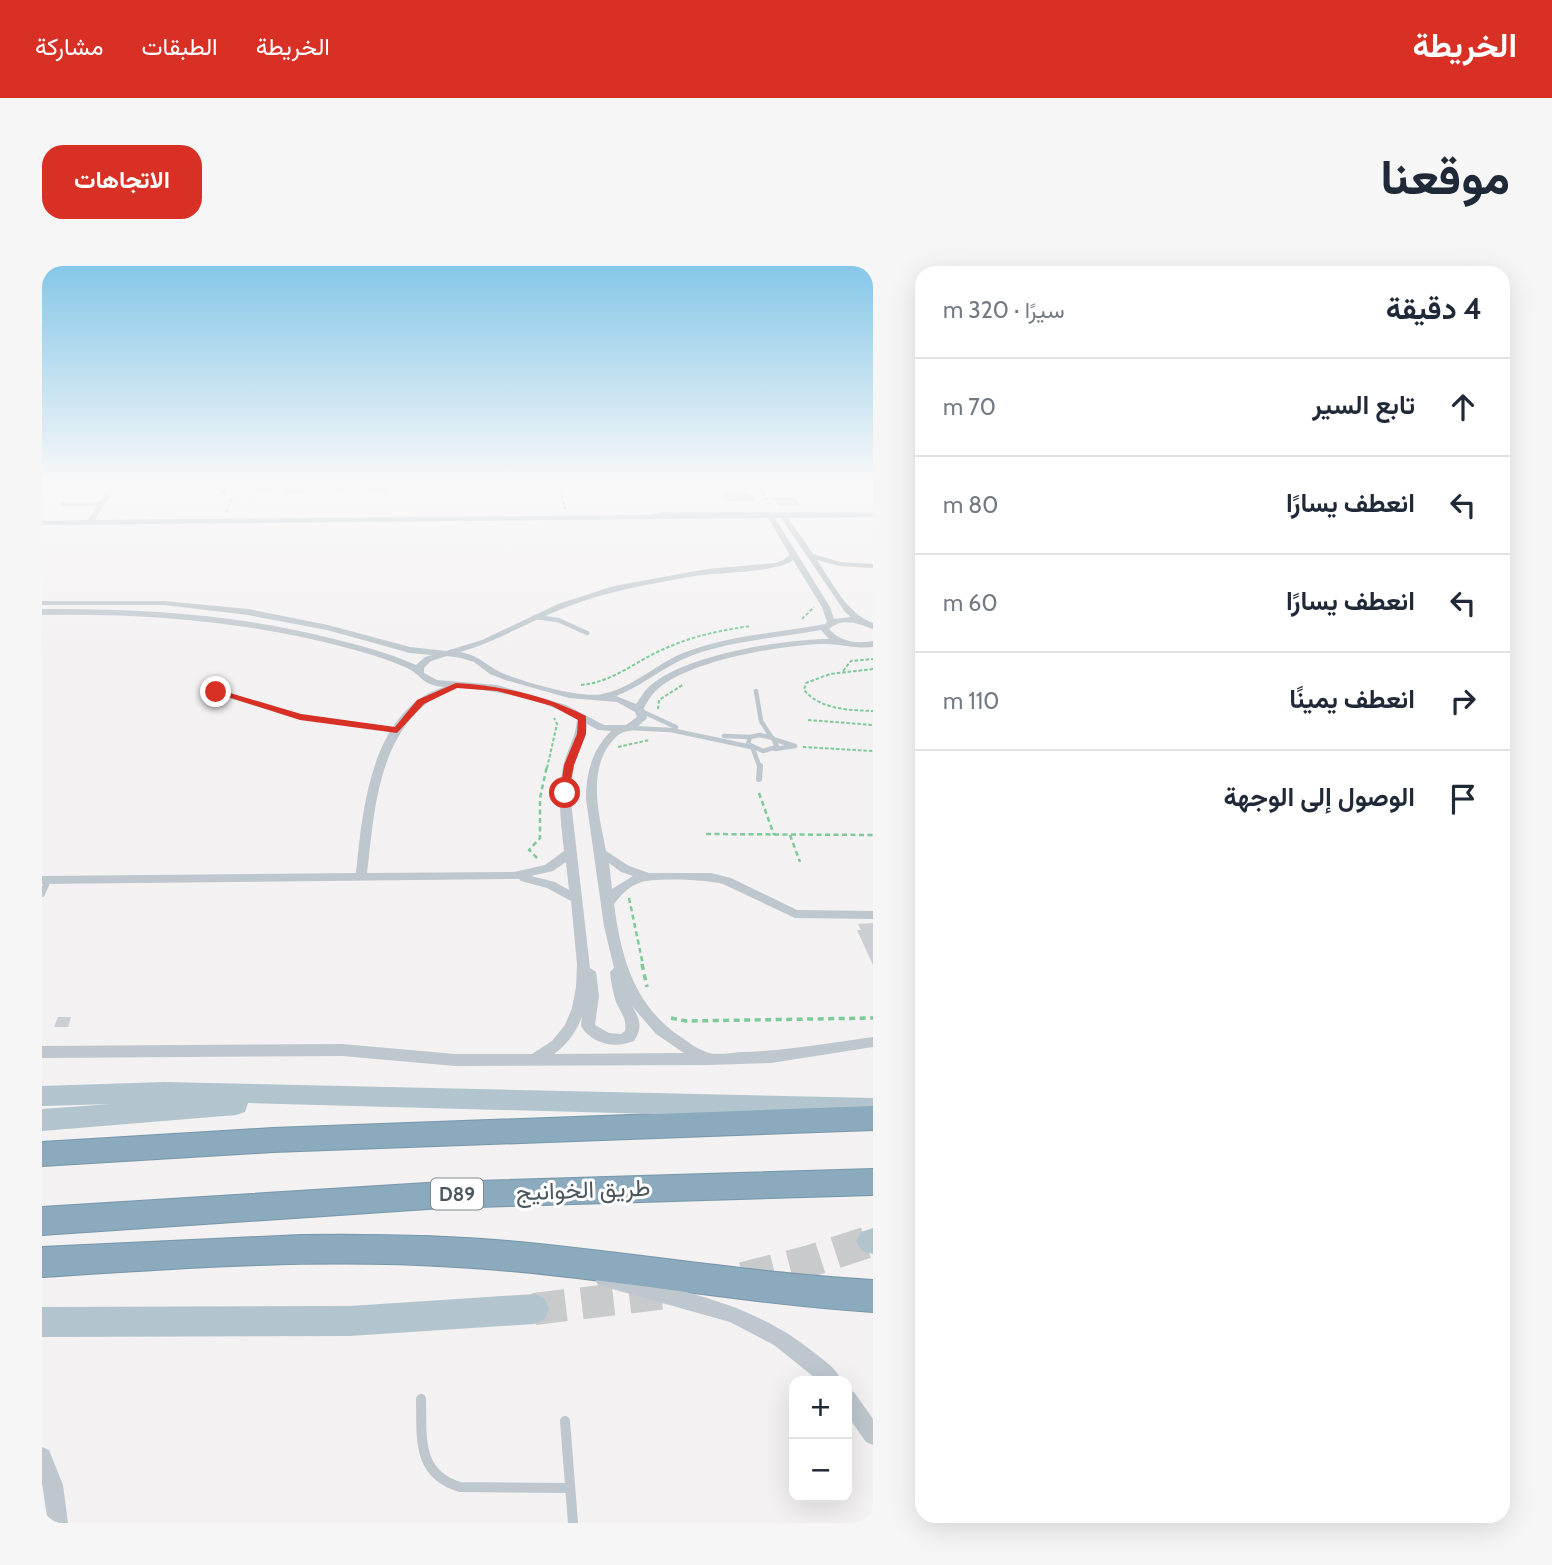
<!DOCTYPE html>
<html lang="ar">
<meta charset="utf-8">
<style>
:root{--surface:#fff;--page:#f6f6f7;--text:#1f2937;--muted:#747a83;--line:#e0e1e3;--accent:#d93025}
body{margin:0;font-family:Cabin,Vazirmatn,sans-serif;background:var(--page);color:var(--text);direction:rtl}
.controls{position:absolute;right:21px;bottom:21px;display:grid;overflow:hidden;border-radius:14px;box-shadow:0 7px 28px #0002}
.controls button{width:63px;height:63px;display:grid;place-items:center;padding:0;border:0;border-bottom:2px solid var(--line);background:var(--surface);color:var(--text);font:35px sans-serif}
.stop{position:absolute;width:21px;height:21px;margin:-16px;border:5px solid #d93025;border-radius:50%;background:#fff}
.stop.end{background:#d93025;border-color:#fff;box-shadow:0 2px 7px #0008}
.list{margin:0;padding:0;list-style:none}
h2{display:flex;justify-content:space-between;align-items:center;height:91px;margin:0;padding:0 28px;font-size:30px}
h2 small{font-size:23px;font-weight:400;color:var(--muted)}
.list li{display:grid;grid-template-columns:46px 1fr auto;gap:21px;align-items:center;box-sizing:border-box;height:98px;padding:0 28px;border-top:2px solid var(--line)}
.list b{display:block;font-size:26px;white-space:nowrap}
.list em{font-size:23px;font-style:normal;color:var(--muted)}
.icon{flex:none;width:38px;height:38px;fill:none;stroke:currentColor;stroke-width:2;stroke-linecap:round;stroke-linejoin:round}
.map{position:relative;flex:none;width:831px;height:1257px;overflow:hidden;direction:ltr;border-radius:21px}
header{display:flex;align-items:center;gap:42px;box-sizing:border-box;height:98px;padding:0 35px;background:var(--accent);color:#fff}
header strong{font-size:33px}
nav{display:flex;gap:38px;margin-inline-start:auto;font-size:24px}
.intro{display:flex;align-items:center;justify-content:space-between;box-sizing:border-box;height:168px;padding:0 42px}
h1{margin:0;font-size:49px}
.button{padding:18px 32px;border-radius:21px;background:var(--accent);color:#fff;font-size:24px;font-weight:700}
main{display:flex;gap:42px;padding:0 42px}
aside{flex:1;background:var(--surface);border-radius:21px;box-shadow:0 7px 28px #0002}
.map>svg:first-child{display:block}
</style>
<header>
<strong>الخريطة</strong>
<nav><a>الخريطة</a><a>الطبقات</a><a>مشاركة</a></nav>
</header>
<div class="intro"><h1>موقعنا</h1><a class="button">الاتجاهات</a></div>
<main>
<aside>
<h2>4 دقيقة<small>سيرًا · 320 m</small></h2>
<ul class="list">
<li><svg class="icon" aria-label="ahead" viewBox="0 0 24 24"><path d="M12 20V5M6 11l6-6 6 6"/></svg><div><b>تابع السير</b></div><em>70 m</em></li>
<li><svg class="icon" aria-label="left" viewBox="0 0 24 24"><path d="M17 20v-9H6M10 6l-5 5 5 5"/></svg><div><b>انعطف يسارًا</b></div><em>80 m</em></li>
<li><svg class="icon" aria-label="left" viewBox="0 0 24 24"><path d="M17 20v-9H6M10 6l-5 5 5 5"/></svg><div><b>انعطف يسارًا</b></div><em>60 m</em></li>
<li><svg class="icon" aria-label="right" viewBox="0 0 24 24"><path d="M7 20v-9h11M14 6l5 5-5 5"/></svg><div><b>انعطف يمينًا</b></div><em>110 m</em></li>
<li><svg class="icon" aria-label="arrive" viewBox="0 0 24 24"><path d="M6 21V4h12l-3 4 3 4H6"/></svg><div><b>الوصول إلى الوجهة</b></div></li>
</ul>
</aside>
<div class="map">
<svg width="831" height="1257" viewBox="0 0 831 1257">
<rect width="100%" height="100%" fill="#f3f1f1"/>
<path fill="#cbcfd3" d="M214,219H234L232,225H212Z
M307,219V225L285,223V220L290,219Z
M323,219H338V223H345V226H323Z
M264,220L263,227H242L244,221Z
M686,226H704L714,232L711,235H690L682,233L681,229Z
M752,231L759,240H737L731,232Z
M831,657V699L815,664H819L816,658Z
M16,751H29L26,761H12Z"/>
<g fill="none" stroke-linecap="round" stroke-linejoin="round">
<path stroke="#c8cacc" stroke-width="32" stroke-dasharray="32 16" stroke-linecap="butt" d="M701,1012L768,995L829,975
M492,1043L625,1027"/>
<defs>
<path id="highway" d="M831,840V864L231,886L0,900V876L231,862Z
M831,903V929L401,942L0,969V941L401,916Z
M259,969C328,968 397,969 466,975C588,986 709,1007 831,1014V1046C691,1037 554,1009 414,1001C276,992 138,1002 0,1011V981Z"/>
</defs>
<use href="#highway" stroke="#7696a9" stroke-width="2"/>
<path stroke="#7ccb99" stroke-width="2" stroke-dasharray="3.5 2" stroke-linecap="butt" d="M517,219L523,243
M723,219L718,223L728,238
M184,246L190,233
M760,353L772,341
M831,403L788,408L764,417L762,424C779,444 807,444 831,445
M801,405L809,395L831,393
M539,419C572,416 595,394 624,382C651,370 680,364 709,360
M616,443L617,434L642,418
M766,454L831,459
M576,481L607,474
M761,481L831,485
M505,502L515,458L512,452"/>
<path stroke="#7ccb99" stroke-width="2.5" stroke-dasharray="5 3.5" stroke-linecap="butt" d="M717,527L732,569
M664,568L831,569
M748,569L758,596
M495,592L487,584L498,572V532L505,500
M587,632L601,699"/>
<path stroke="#7ccb99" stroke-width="3.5" stroke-dasharray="6 4.5" stroke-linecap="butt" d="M600,698L605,721
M629,752L644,755L831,752"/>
<path stroke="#bdc7cd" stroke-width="3.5" d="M21,238H59
M605,251L624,248H814"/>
<path stroke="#bdc7cd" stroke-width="4.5" d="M493,351L516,354L545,367
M714,425L719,455L730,472
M175,426L258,451L355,464
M599,445L634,461
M588,462L629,464L709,481
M718,469L731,472L735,481L721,485L706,478L708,471Z
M682,470L708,471
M711,483L718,502
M733,483L753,480L734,474"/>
<path stroke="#bdc7cd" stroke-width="6" d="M717,513L718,500
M0,628L6,614"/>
<path stroke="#bdc7cd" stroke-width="10" d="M379,1133C380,1171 374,1208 418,1221L528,1222
M523,1155L531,1257"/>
<path fill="#bdc7cd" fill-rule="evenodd" d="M68,219H74L53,254L831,247V251L746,252L771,288L798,296L831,298V302L797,300L775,294C790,316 805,348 831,357V363C816,358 801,351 787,363C799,376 814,378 831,375V381C813,383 796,377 778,378C736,380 638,395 610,429C607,433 604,438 602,442L605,452L603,454C599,457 595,462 590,464C584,466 581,465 575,470C543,500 557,548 564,585L587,600L607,607H669L689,612L755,644L831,645V653L753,652L681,618C665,614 612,611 597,617C586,621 579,629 572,638C579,691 592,740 639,771C647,777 657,784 667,787C676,789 689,787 699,786C743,785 787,777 831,771V781L729,797L665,799L413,800L300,790L0,792V780L300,778L413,788H490L510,775L523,759L530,742L534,721L535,698L529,635L505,622L479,615L477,613L0,618V610L314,607C320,550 327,464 382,430C388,426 395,424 402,421C379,419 380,409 365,402C344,392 320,386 298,380C200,355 101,347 0,349V343C97,342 193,348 288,372C317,379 347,387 374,399L383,391L390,389L368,387L285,364L206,349L122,339H0V335H122L206,343L286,359L368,381L404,385L440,374L516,338L572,320L665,303L734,297L741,294L748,289L726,252L0,259V255L46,254ZM733,252H739L803,346L809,351L792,353L788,341ZM751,294L780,341L785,356L783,358C736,367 686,369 641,387C614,398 589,423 560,428C539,433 476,415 456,405C441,397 438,390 418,386C455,375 487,356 522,342C562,326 604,319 646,311C670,306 736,307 751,294ZM779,364L787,373C742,373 633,390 603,425C600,429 597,434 594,438L574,430C601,420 623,399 651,389C692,374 736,372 779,364ZM405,390L419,392L432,396L448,408L463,414L527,432L575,436L593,446L595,451L584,459H562L524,439L455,419L395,414L382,407V402L389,395ZM414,421C456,425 498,432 535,453C534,472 525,483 521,501C515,529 519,557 522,585L503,599L472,606L325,607C332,548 335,477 385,437C393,430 405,427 414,421ZM545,458L556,464L569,465C550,484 544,507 544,533L562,660L572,702L568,706C569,716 571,727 574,736C579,747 585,753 583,765L579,768L567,767L553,759L557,730L554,706L548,702L528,527L532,499L544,468ZM524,596L527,624L513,616L489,610L511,605ZM567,597L579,606L591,610L570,623ZM590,740L614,768L642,787L512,788C525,779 534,766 540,751L539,760C550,778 572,783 592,775C601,762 598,753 590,740Z
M182,219H188L183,228L181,229L178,227Z
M562,1005C638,1025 711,1036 774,1088C784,1096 795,1103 799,1115H777L732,1079L688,1056L556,1019L553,1013L556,1007Z
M805,1124L812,1126L831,1153V1179L824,1176L805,1149Z
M0,1181L7,1184L21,1219L26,1257H6L0,1217Z"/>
<path fill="#b2c4ce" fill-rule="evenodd" d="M122,816L831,832V854L206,837L203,846L194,849L0,865V843L69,838L0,840V820Z
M831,962V988L819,984L814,975L819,966Z
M492,1028L503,1033L507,1043L503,1053L492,1058L308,1070L0,1071V1041L308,1040Z"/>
<use href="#highway" fill="#8baabd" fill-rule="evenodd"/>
</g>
<linearGradient id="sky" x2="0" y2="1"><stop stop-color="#85c7e8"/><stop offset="0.55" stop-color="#faf9f9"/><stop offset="1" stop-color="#faf9f9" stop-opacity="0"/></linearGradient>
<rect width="831" height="395" fill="url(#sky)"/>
<path fill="#d93025" d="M414,417C460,420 502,429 544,450V468L532,499L526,529L518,527L522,499L535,468L536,454L510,440L455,425L415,422L382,438L355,467L258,454L170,426L178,424L259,448L353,461L375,434Z"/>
<g text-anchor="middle" stroke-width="6" stroke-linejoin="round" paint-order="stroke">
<rect fill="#fff" stroke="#80898e" stroke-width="2" x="389" y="912.5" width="52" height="31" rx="5"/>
<g font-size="19" font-weight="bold" fill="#49575e">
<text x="415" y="935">D89</text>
</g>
<g font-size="24" fill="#49575e" stroke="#fff">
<text transform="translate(541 924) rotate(-2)" y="8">طريق الخوانيج</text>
</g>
</g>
</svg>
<div class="controls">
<button>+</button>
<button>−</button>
</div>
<div class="stop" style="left:523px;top:527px"></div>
<div class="stop end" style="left:174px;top:426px"></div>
</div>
</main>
